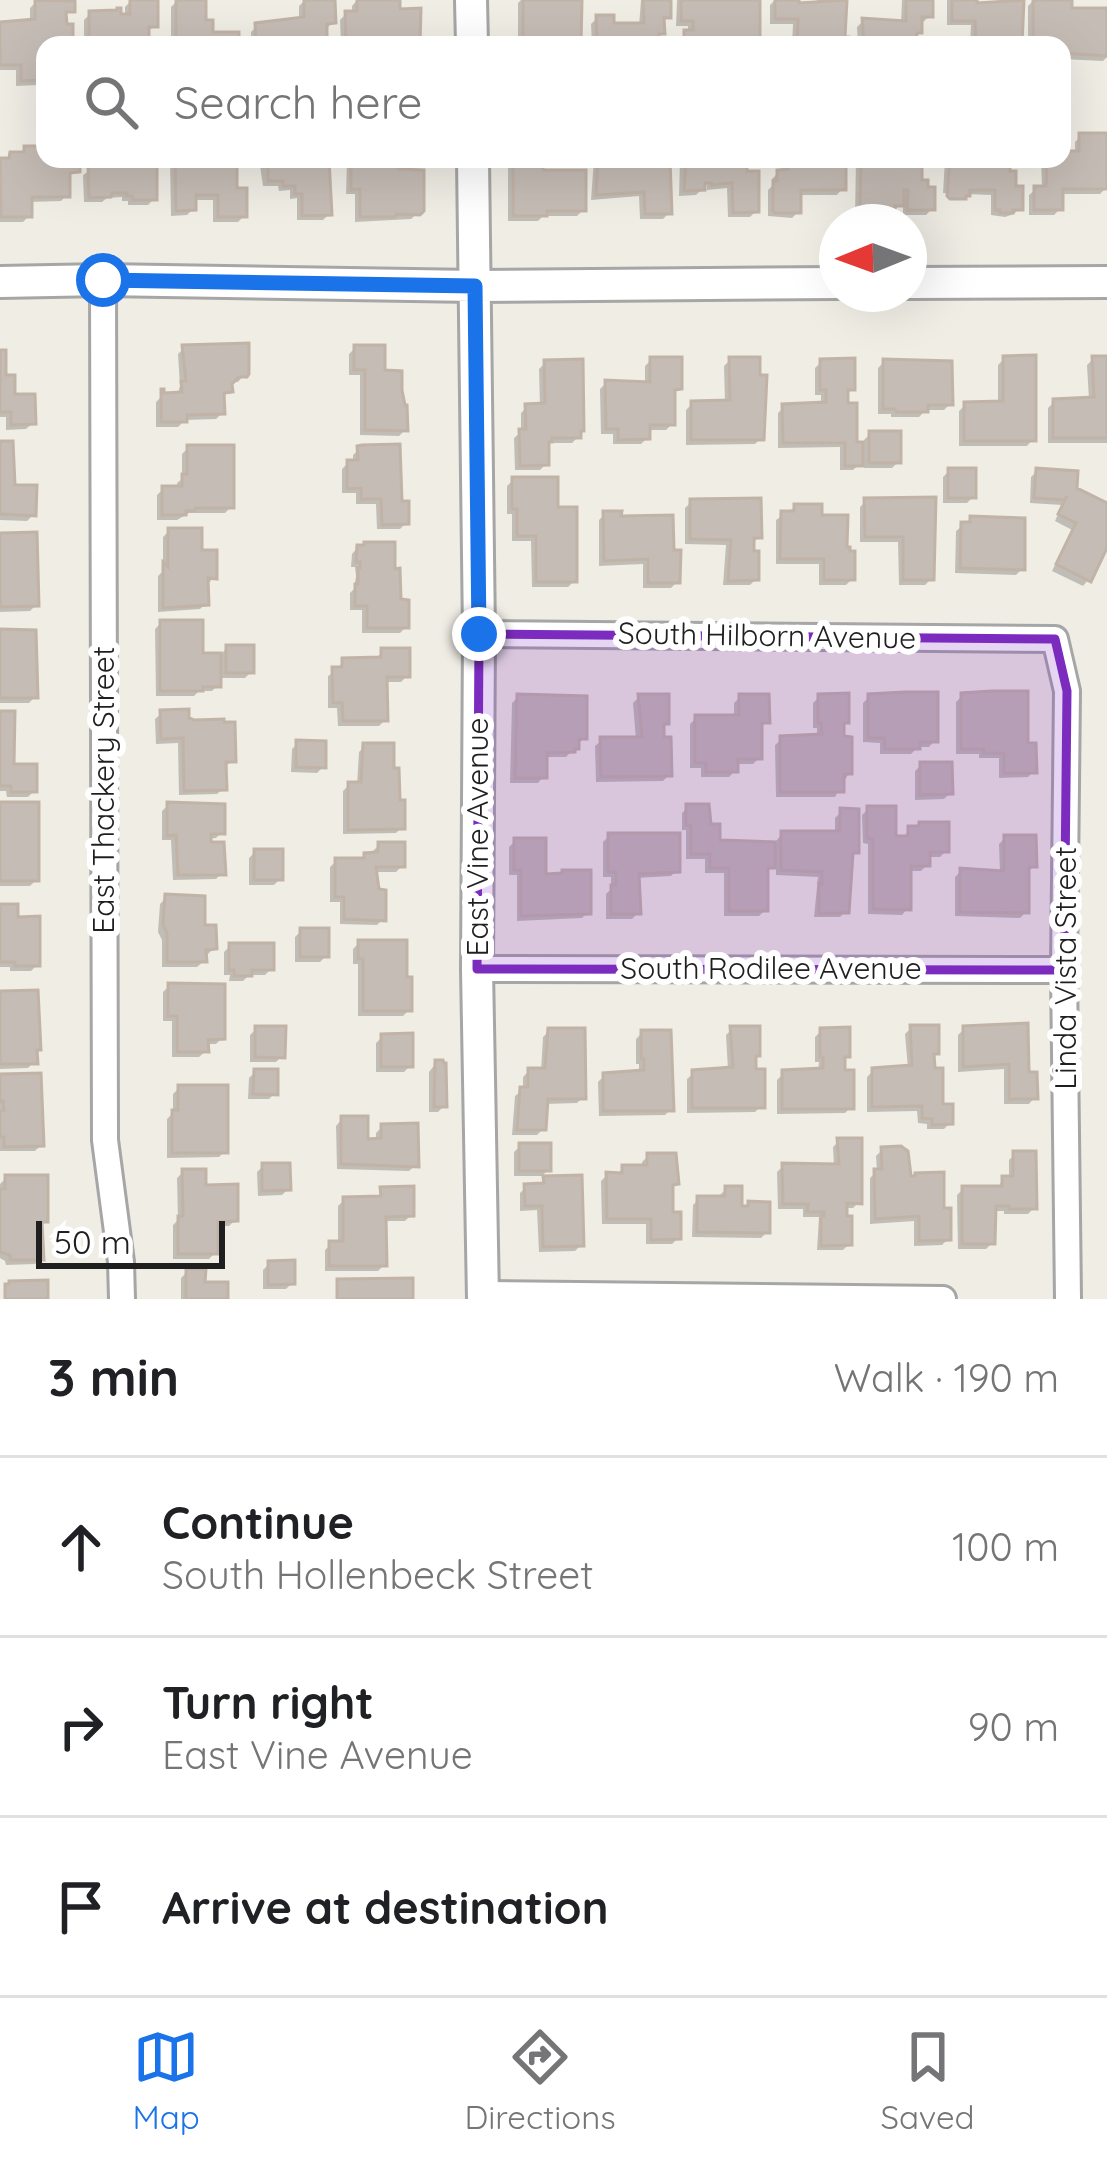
<!DOCTYPE html>
<meta charset="utf-8">
<style>
:root{--surface:#fff;--page:#f6f6f6;--text:#202124;--muted:#757577;--line:#e0e0e0;--accent:#1a73e8}
body{margin:0;font-family:Quicksand,sans-serif;background:var(--page);color:var(--text)}
.compass{position:absolute;left:819px;top:204px;width:108px;height:108px;border-radius:50%;background:var(--surface);box-shadow:0 12px 48px #0002;rotate:269deg}
.scale{position:absolute;left:36px;bottom:30px;width:189px;box-sizing:border-box;padding-left:12px;border:6px solid #1f1f1f;border-top:0;font-size:33px;line-height:42px;white-space:nowrap;color:#1f1f1f;-webkit-text-stroke:9px #fff;paint-order:stroke}
.stop{position:absolute;width:36px;height:36px;margin:-27px;border:9px solid #1a73e8;border-radius:50%;background:#fff}
.stop.end{background:#1a73e8;border-color:#fff;box-shadow:0 3px 12px #0008}
.list{margin:0;padding:0;list-style:none}
h2{display:flex;justify-content:space-between;align-items:center;height:156px;margin:0;padding:0 48px;font-size:51px}
h2 small{font-size:39px;font-weight:400;color:var(--muted)}
.list li{display:grid;grid-template-columns:78px 1fr auto;gap:36px;align-items:center;box-sizing:border-box;height:180px;padding:0 48px;border-top:3px solid var(--line)}
.list b{display:block;font-size:45px;white-space:nowrap}
.list p{margin:0;font-size:39px;white-space:nowrap;color:var(--muted)}
.list em{font-size:39px;font-style:normal;color:var(--muted)}
.icon{flex:none;width:66px;height:66px;fill:none;stroke:currentColor;stroke-width:2;stroke-linecap:round;stroke-linejoin:round}
.map{position:relative;flex:none;width:1107px;height:1299px;overflow:hidden}
.search{position:absolute;background:var(--surface);box-shadow:0 12px 48px #0002;left:36px;right:36px;top:36px;height:132px;display:flex;align-items:center;gap:30px;box-sizing:border-box;padding:0 42px;border-radius:24px;color:var(--muted);font-size:45px}
.sheet{height:696px;background:var(--surface)}
nav{display:flex;justify-content:space-around;align-items:center;box-sizing:border-box;height:168px;border-top:3px solid var(--line);background:var(--surface);font-size:33px;color:var(--muted)}
nav a{display:grid;justify-items:center;gap:6px}
nav .on{color:var(--accent)}
.map>svg:first-child{display:block}
</style>
<div class="map">
<svg width="1107" height="1299" viewBox="0 0 1107 1299">
<rect width="100%" height="100%" fill="#f0ede5"/>
<path fill="#0003" d="M305,0H332L333,22L327,28L324,45H251V32L257,26L299,21V6Z
M357,0H397L398,12L417,45H341L340,20L346,14H352V6Z
M521,0H578V45H518V3Z
M641,0H668V17L661,23L662,32L656,38V45H592L591,24L597,18L611,26H639Z
M677,0H757V45H679V39L688,33V26H676Z
M775,0H796V6H815L817,0H844L842,40L846,45H792L793,24H770V5Z
M902,0H930V16L923,22H919V32L913,37V45H858L857,27L863,21L901,24Z
M947,0H974V6H987L991,2H1021L1020,45H970L971,25H947Z
M1034,0H1069V11H1107V57L1103,61L1062,59V45H1028V6Z
M131,1L155,26L146,32V45H84V20L90,14L125,17V7Z
M177,1L203,23L210,35L236,45H171V7Z
M36,2L72,10L64,16L70,45H45V79L38,85L16,86V70H0V24L30,22V8Z
M1062,133L1065,154H1075V142L1081,136H1107L1106,188L1100,194H1060V209L1054,215H1029V195L1036,189H1042L1041,159H1062Z
M25,149L45,159H66L77,171L67,177V195L61,201L29,202V216L23,222H0V161H5L11,155H19Z
M92,159H154V199L148,205H128V201H122V197L107,198L102,202H84L83,175L92,169Z
M170,159H234V191L244,216L238,222H213V200H193V209L187,215L171,216Z
M259,159H326L329,214L323,220H297V198L290,199V190L279,191L278,186H263Z
M347,159H395V172L421,210L411,219L355,222V194H346Z
M508,159H540V173L583,210L577,216H543L538,221H508Z
M594,159H667L669,213L663,219H640L639,196L591,200Z
M680,159H744L756,211L750,217H728L727,188L707,190V184L696,195L679,196Z
M783,159H843V188L837,195H798V212L792,218L768,216V190L772,186V179L778,173H783Z
M856,159H919L920,183L932,209L926,215H903V203L886,216L855,217Z
M945,159H1007V174L1020,208L1014,214L1005,217L991,215V195L943,193Z
M184,348L244,375L238,382H229L230,391L223,397L222,413L216,419L185,420L178,427H156V402L162,396L177,395L180,386L178,354Z
M355,348L382,373L405,430L399,436L360,435V375H349V354Z
M0,353L3,378L33,423L26,429L6,430V417H0Z
M1004,359L1033,439L1027,446H959V411L965,405L998,404V365Z
M1093,359H1107V443H1048V408L1054,402L1089,400L1087,365Z
M651,360L679,388L672,395V424L666,430H647V438L641,444H613V434H601L600,389L606,383L645,384V366Z
M730,360L761,438L755,444L686,445V410L692,404L725,403L724,366Z
M821,362L852,389L845,396L854,446L864,445V440L870,434L898,462L892,468H864V460L853,470H840V447L778,448V413L784,407L821,405V395H815V368Z
M884,362L950,404L944,410H926L919,417H891V414H878V368Z
M545,363L578,437L572,443H546V464L540,470H515L514,438L521,432V413L527,407L540,406L539,369Z
M0,444L12,488L33,515L27,521L0,520Z
M188,448L231,507L225,513H189L177,520H157V495L163,489H177V483L182,479V454Z
M359,449L399,503L406,523L400,529H377L376,504H356V493H342V469L348,463H353V455Z
M949,471L973,497L967,503H943V477Z
M1037,471L1107,506V541L1088,580L1083,586L1052,571L1072,530L1055,521L1062,505L1030,503L1031,477Z
M513,480L555,510L574,581L568,587H532L531,541H512V514H507V486Z
M933,500L931,579L925,585H899L898,542H860V507L866,501Z
M691,502L759,537L751,545L756,579L750,585H723L726,545L685,544V508Z
M795,507L818,518L844,550L852,579L846,585H819V564H776V520Z
M605,514L677,582L671,588H643V564L599,566V520Z
M971,519L1022,569L1016,575L955,573L956,531Z
M169,531L199,553L214,577L208,584L206,603L200,609L158,612V576L163,571V537Z
M0,536L36,605L30,611L0,612Z
M358,547L398,602L406,627L400,633H362V610H350V593L354,589L356,576L355,567H351L352,554Z
M161,623L200,656L221,654L227,648L251,672L245,678H218V685L212,691H199L194,696H156L155,629Z
M0,632L35,697L29,703H0Z
M383,651L407,676L401,682H384L385,720L379,726H338L337,708H328V676L337,670L343,661L377,657Z
M962,696L1025,746L1034,771L1028,777L999,778V758H979V754H956V702Z
M518,697L584,738L566,757H544V776L538,783H510L512,703Z
M639,697L666,723L661,727L669,775L663,781L596,782L595,746L602,740H636L633,703Z
M740,697L766,722L759,729V758L753,764H735V771L729,777H701V768H690V724L696,718H734V703Z
M819,697L846,721L841,726L849,773L835,797H776L775,745L782,739L817,738V728H813V703Z
M869,697L935,740L929,747H918L911,754H880V743L863,742V703Z
M162,713L186,720L233,761L223,767L224,788L217,794L179,795L178,743L156,744L155,719Z
M0,714L11,767L34,791L28,797H7L6,791H0Z
M298,743L323,767L317,773L291,772L292,749Z
M365,746L402,827L396,833L343,834V791L349,785H357L359,752Z
M921,765L950,793L944,799L915,800V771Z
M0,805L36,880L30,886H0Z
M168,805L222,832L216,838L208,839L222,873L216,879L173,880L171,840H162V811Z
M688,807L708,827L717,842L776,845V841L782,834H835V818L841,812L856,852L849,858L846,911L840,917H814L818,877L776,875V863L765,874V910L759,916H724V873H705V859H686V830H682V813Z
M868,809L893,839H903L909,829L946,851L940,857H927V865L921,871H908V908L902,915L868,914V844L863,843L862,815Z
M609,836L677,870L671,876L637,878L638,913L632,919H606V894L611,889V877H603V842Z
M1005,838L1034,866L1028,872L1026,912L1020,918L955,916V877L961,871L1000,873L999,844Z
M515,841L543,877L588,912L582,918L517,921V875H509V847Z
M379,845L402,866L396,872H374L383,919L377,925L340,924V902H330V867L336,861H360L365,856H373V851Z
M255,852L280,879L274,885H249V858Z
M166,898L214,948L208,954H203L204,961L197,967H162V940L158,932L160,904Z
M0,907L37,965L31,971H10V967H0Z
M301,931L326,956L320,962H295V937Z
M359,943L409,1010L403,1016H358V964H353V949Z
M230,946L271,969L265,975H249L243,981H229L230,975H224V952Z
M169,986L222,1038L216,1044H205L206,1051L199,1057H172V1021H163V992Z
M0,995L34,1062L28,1068L0,1069Z
M911,1028L936,1053L931,1058L940,1107L950,1123L944,1129H927V1124L918,1123L917,1111L867,1112V1077L873,1071L908,1069L905,1034Z
M256,1029L282,1056L276,1062H250V1035Z
M732,1029L753,1059L761,1106L755,1112L687,1113V1079L694,1073L728,1070L726,1035Z
M964,1029L1026,1075L1035,1097L1029,1104H1004V1069L958,1072V1035Z
M549,1031L583,1097L577,1103L545,1104L543,1129L537,1135H512L515,1096L523,1090V1077L529,1071H541L543,1037Z
M821,1031L847,1055L842,1061L851,1107L845,1113L777,1114V1080L784,1073L818,1071L819,1062H815V1037Z
M642,1033L671,1109L665,1115L599,1116L598,1082L604,1076L639,1073V1064H636V1039Z
M382,1037L410,1066L404,1072H376V1043Z
M436,1063L444,1106L438,1112H429V1072Z
M255,1072L275,1093L269,1099H248L249,1078Z
M0,1077L41,1145L35,1151H0Z
M179,1088L225,1151L219,1157L167,1158V1119L173,1113V1094Z
M342,1119L365,1142L376,1141V1133L382,1127L416,1165L409,1171L337,1169L336,1126Z
M839,1141L859,1202L853,1208H844L849,1244L843,1250H817L819,1217H803V1209H778L777,1172L783,1166H834L833,1147Z
M520,1146L548,1170L542,1176H514V1152Z
M882,1150L941,1211L948,1239L942,1245L914,1246V1221L870,1224V1178L877,1171L876,1156Z
M1015,1154L1034,1208L1028,1214H1004V1211H993L992,1243L986,1249H958L957,1195L963,1189H997L1003,1179H1009V1160Z
M648,1156L676,1183L670,1189V1215L678,1238L672,1244H646V1224H602L601,1181L607,1175H616L623,1168H642V1162Z
M263,1166L288,1189L282,1195L258,1196L257,1172Z
M183,1172L235,1220L229,1226H215V1253L209,1259H173V1225L178,1220L177,1178Z
M6,1178L45,1221L40,1227L41,1258L35,1264L6,1265L5,1261L0,1258V1184Z
M545,1179L581,1245L575,1251L539,1252L537,1210L520,1211V1193L526,1187L537,1186Z
M726,1189L739,1209H745L749,1204L767,1232L761,1238L692,1237L693,1205L699,1199H720V1195Z
M382,1190L411,1215L405,1221H383L384,1265L378,1271H325V1250L331,1244H338V1206L344,1200L376,1199Z
M269,1264L292,1283L286,1289H263V1270Z
M187,1272L202,1285L225,1299H181V1278Z"/>
<path fill="#c5bcb5" stroke="#c2b3a7" stroke-width="3" d="M35,0L75,1V12H66L67,24H73V45H45V80L21,81V65H0V22L35,19Z
M130,0H158V27H149V45H89V11L117,10V8H121V14H130Z
M176,0H206V20H213V32H239V45H176Z
M304,0H335L336,23L327,24V45H256L255,23L304,17Z
M357,0H400V9L421,8L420,45H403V41L346,45L345,11H357Z
M523,0H582L581,45H523Z
M643,0H671V18H664L665,34H659V45H597L596,15H614V23H644Z
M681,0H760V45H684V30H693V21H681Z
M775,0H799V3L847,0L845,37H849V45H797L798,19H775Z
M906,0H933V17H922V33H917L916,45H864L862,18L906,21Z
M952,0H977V3L1024,0L1022,45H976L975,21H952Z
M1033,0H1072V8H1107V56L1062,53V45H1033Z
M1062,130H1068V151H1079V133H1107V189H1063V210H1034V186H1046L1047,159H1062Z
M24,146H45V159H80V172L70,173V197H32V217H1L0,158H9L10,152H24Z
M97,159H157V200H133L132,196H126L127,193H112L111,197L89,198L88,166H97Z
M175,159H237V188H247V217H218V195H196V210L176,211Z
M264,159H329L332,215L302,216V194H295V186H283V181H268V167H264Z
M351,159H398V169L424,170V211L420,215L396,214L395,217H360V189L351,190Z
M513,159H543V170H586V211H547V216H513Z
M598,159H670L672,214H645L644,192L596,195Z
M686,159H747V171H759V212L733,213L732,183L712,185V183H705V190L684,191Z
M788,159H846V190H801V213H775L773,211V181H777V170L788,169Z
M861,159H922V180H928V187H935V210H907L908,190H904V206H895V211L860,212Z
M950,159H1010V171H1016V186H1023V210H1013V213H1000V210H995V190H970V196H966V199H950L947,196Z
M249,343V374L247,377H239L232,384L233,392L224,393L225,414L187,415V422H161V389H164V393L182,392L181,381H186L182,345Z
M354,345H385V370L402,371V390L405,405H407L408,431L365,430V370H354Z
M0,350H6V375H15V394H35L36,424L11,425V412H0Z
M1036,355V441H964V402L1003,401V356Z
M1092,356H1107V438H1053V399L1094,397Z
M650,357H682V389L675,390V425H650V439L618,440V429H606L605,380L650,382Z
M729,357H760V375H767L764,440H691V401L730,400Z
M855,358V390H848V403H857V442H863V466H845V443H783L782,404L826,402V390H820V359Z
M583,359L584,431H581V438H552V442H549V465L520,466L519,429H526L525,404L545,403L544,360Z
M883,359L952,361L953,405H928V412H896L895,409H883Z
M869,431H901V463H869Z
M0,441H13L15,485H37L36,516L0,514Z
M400,444L402,501H409V524L382,525L381,499H361V488L347,489V460H358L357,446L362,445Z
M187,445H234V508H195V511H186V515H162V486H182V474H187Z
M948,468H976V498H948Z
M1036,468L1078,471L1077,488L1107,503V548L1091,582L1056,564L1076,523L1058,514L1067,496L1065,500L1034,498Z
M512,477H558V507H577V582H536V536H517V509H512Z
M936,497L934,580H903V537H865L864,498Z
M761,498L762,538H754V551H759V580L728,581L731,540L690,539V499Z
M794,504H822V515H848L847,547H850V551H855V580H824V559H780L781,511H794Z
M603,511H622L621,516L673,515L674,550H681L680,583H648V559L604,561Z
M970,516L1025,518V570L960,568L961,522H970Z
M168,528H202V550H217V579L208,578L209,605L163,608V562L168,567Z
M37,532L39,606L0,607V533Z
M364,542H395V569L400,568L401,599L409,600V628H367V606H355V584H358V568H360V562H356L357,545H364Z
M160,620H203V653H221V687H203V691H160Z
M0,629L36,630L38,698H0Z
M226,645H254V673H226Z
M381,648H410V677H387L388,721H343L342,703H333L332,667H342V658L381,657Z
M992,691H1028V743H1036L1037,773H1004V753H984V749H961V693Z
M905,692H938V742H920V749H885L884,738H868V694Z
M849,693V723H844V736L852,737V774H844V792H780V736L822,734L821,723H818V694Z
M517,694L587,696V739H579V749H575V752L547,753V778H515Z
M638,694H669V724H664V737H671L672,776L601,777L600,737H642Z
M739,694H769L770,723H762V759H738V772H706V763H695V715H739Z
M189,709V718L194,720L224,719V722H235L236,762H226L227,790L184,791L183,738L161,739L160,710Z
M0,711H15L14,764H37V792H11V786H0Z
M296,740L326,741V768L296,767Z
M363,743H394V768H399L400,800H405V829L348,830V782H361Z
M920,762H952L953,794L920,795Z
M0,802H39V881H0Z
M167,802L225,804V834H211V842H224L226,875H178L176,835L167,836Z
M686,804H709L711,824H720V840L775,842V868H768V911H729V868H710V854H691V825H686Z
M867,806H896V836H908V826H919V822H949V852H930V866H911V910L873,909V839L867,838Z
M840,808L859,809V853H853L849,913H819V883L822,884V872L781,870V831H840Z
M608,833H680V872L639,874L641,914H611V885H616V872H608Z
M1004,835H1036L1037,867H1029V913L960,912V868L1004,871Z
M514,838H546V874L562,873V870H591V914L521,916V870H514Z
M378,842H405V867H376L379,889L386,890V921L344,919V897H335V858H364V853L378,852Z
M254,849H283V880H254Z
M165,894L205,896V925H216L217,949L206,950L207,962H167V933L163,925Z
M0,904H18V917L40,916V966H15V962H0Z
M300,928H329V957H300Z
M358,940H407V977H412V1011H363V959H358Z
M229,943H274V970H252V976H234V970H229Z
M168,983L225,984V1039L208,1040L209,1052H177V1016H168Z
M38,990L41,1050H37L38,1064H0V991Z
M1028,1023L1029,1072H1037L1038,1099H1009V1064L963,1067V1026Z
M910,1025H939V1054H934L935,1068H943V1104H953V1124L932,1125V1119L922,1118V1106L872,1107V1068L912,1065Z
M255,1026H286L285,1058L255,1057Z
M730,1026H760V1056H756V1069H765V1108H692V1070L733,1067Z
M850,1027V1057H845V1070H854V1109H782V1070L823,1068V1057H820V1028Z
M548,1028H585L586,1099H548L546,1130H517L520,1087H528V1068H545Z
M641,1030H671L674,1111H603V1073L644,1070V1059H641Z
M413,1033V1067H381V1034Z
M435,1060H443L444,1063H446L447,1107H434Z
M254,1069H278V1095L253,1094Z
M41,1073L44,1146L4,1147V1137H0V1111L4,1110L3,1101L0,1102V1074Z
M178,1085H228V1153H172V1110H178Z
M341,1116H368V1139L381,1138V1124L418,1123L419,1167L341,1164Z
M837,1138H862V1204L847,1203V1216H852V1245L821,1246V1216H824V1212H807L808,1204H783L782,1163L839,1164Z
M519,1143H551V1171H519Z
M901,1146L908,1151L911,1176H915V1173L944,1172V1208H951V1240L919,1241V1216L875,1219L874,1169H882L881,1147Z
M1013,1151H1036L1037,1209H1009V1206H996L995,1244H962V1186H1002V1176H1013Z
M647,1153H676L679,1184L673,1185V1212H681V1239L651,1240V1219H607L606,1172L622,1173V1165H647Z
M262,1163H290L291,1190L262,1191Z
M182,1169H206V1185L238,1184V1221L218,1222V1254H178V1216H183Z
M5,1175H48V1222H42L44,1260H10V1255L0,1252V1189H5Z
M582,1175L584,1246L543,1247L542,1206H525L524,1184L544,1183L543,1176Z
M414,1186V1216L386,1217L387,1266H329V1241H343V1197L381,1196L380,1187Z
M725,1186H742V1206H748V1201L770,1202V1233L697,1232V1196H725Z
M295,1260V1284L268,1285V1261Z
M186,1269H206L205,1282H228V1299H186Z
M413,1278V1299H337V1279Z
M48,1280V1299H5V1284H9V1281Z"/>
<g fill="none" stroke-linecap="round" stroke-linejoin="round">
<defs>
<path id="minor" d="M103,280L105,1140L121,1262L122,1299
M479,634L1055,639L1067,691L1064,970L1068,1299
M477,969L1064,970
M483,1294L943,1299"/>
<path id="tertiary" d="M471,0L472,45
M473,159L479,634L477,969L483,1299
M0,282L103,280L475,286L837,283
M909,283L1107,282"/>
</defs>
<use href="#minor" stroke="#a6a6a6" stroke-width="30"/>
<use href="#tertiary" stroke="#a6a6a6" stroke-width="36"/>
<use href="#minor" stroke="#fff" stroke-width="24"/>
<use href="#tertiary" stroke="#fff" stroke-width="30"/>
</g>
<g fill="none" stroke-linecap="round" stroke-linejoin="round">
<path stroke="#1a73e8" stroke-width="15" d="M103,280L475,286L479,634"/>
</g>
<path fill="#7b2cbf" fill-opacity="0.2" stroke="#7b2cbf" stroke-width="9" stroke-linejoin="round" d="M479,634L1055,639L1067,691L1064,970L477,969Z"/>
<g text-anchor="middle" stroke-width="12" stroke-linejoin="round" paint-order="stroke">
<g font-size="30" fill="#1f1f1f" stroke="#fff">
<text transform="translate(767 636) rotate(1)" y="10">South Hilborn Avenue</text>
<text transform="translate(104 790) rotate(-90)" y="10">East Thackery Street</text>
<text transform="translate(478 837) rotate(-90)" y="10">East Vine Avenue</text>
<text transform="translate(1066 968) rotate(-90)" y="10">Linda Vista Street</text>
<text x="771" y="979">South Rodilee Avenue</text>
</g>
</g>
</svg>
<svg class="compass" viewBox="-18 -18 36 36"><path d="M0-13l5 13h-10z" fill="#e53935"/><path d="M0 13l5-13h-10z" fill="#757577"/></svg>
<div class="scale">50 m</div>
<div class="stop" style="left:103px;top:280px"></div>
<div class="stop end" style="left:479px;top:634px"></div>
<div class="search"><svg class="icon" aria-label="search" viewBox="0 0 24 24"><circle cx="10" cy="10" r="6"/><path d="M15 15l6 6"/></svg>Search here</div>
</div>
<section class="sheet">
<h2>3 min<small>Walk · 190 m</small></h2>
<ul class="list">
<li><svg class="icon" aria-label="ahead" viewBox="0 0 24 24"><path d="M12 20V5M6 11l6-6 6 6"/></svg><div><b>Continue</b><p>South Hollenbeck Street</p></div><em>100 m</em></li>
<li><svg class="icon" aria-label="right" viewBox="0 0 24 24"><path d="M7 20v-9h11M14 6l5 5-5 5"/></svg><div><b>Turn right</b><p>East Vine Avenue</p></div><em>90 m</em></li>
<li><svg class="icon" aria-label="arrive" viewBox="0 0 24 24"><path d="M6 21V4h12l-3 4 3 4H6"/></svg><div><b>Arrive at destination</b></div></li>
</ul>
</section>
<nav>
<a class="on"><svg class="icon" aria-label="map" viewBox="0 0 24 24"><path d="M3 6l6-2 6 2 6-2v14l-6 2-6-2-6 2zM9 4v14M15 6v14"/></svg>Map</a>
<a><svg class="icon" aria-label="directions" viewBox="0 0 24 24"><path d="M12 3l9 9-9 9-9-9zM9 14v-3h6M13 9l2 2-2 2"/></svg>Directions</a>
<a><svg class="icon" aria-label="saved" viewBox="0 0 24 24"><path d="M7 4h10v16l-5-4-5 4z"/></svg>Saved</a>
</nav>
